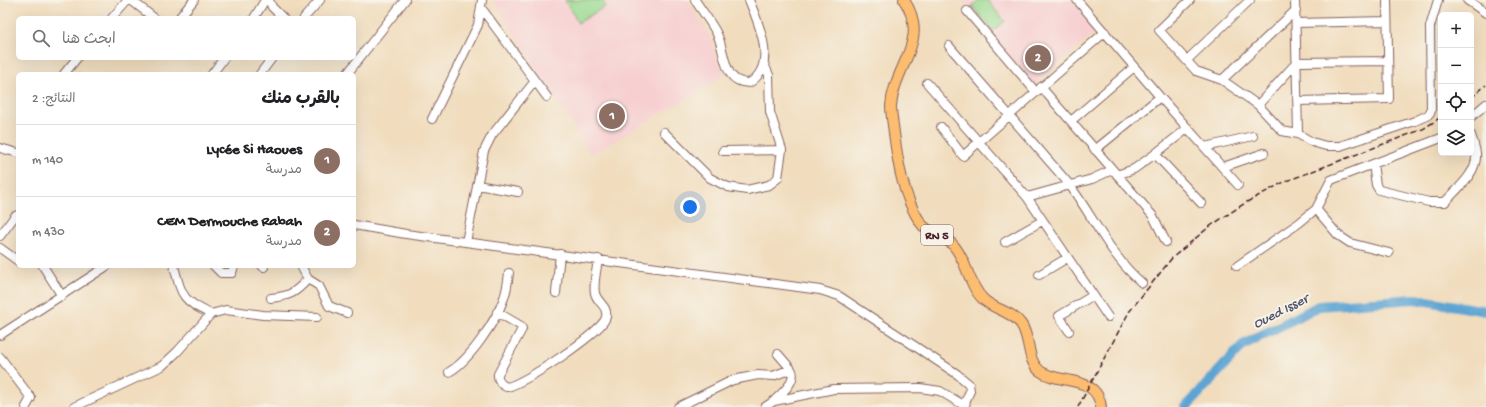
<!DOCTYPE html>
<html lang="ar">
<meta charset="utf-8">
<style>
:root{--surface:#fff;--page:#f6f6f6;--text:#202124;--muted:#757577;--line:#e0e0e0;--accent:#1a73e8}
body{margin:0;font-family:"Gochi Hand","Playpen Sans Arabic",sans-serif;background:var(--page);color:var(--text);direction:rtl}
.controls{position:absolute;right:12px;top:12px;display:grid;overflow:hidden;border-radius:6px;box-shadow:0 4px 16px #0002}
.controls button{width:36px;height:36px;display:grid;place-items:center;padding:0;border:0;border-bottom:1px solid var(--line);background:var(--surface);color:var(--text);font:20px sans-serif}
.you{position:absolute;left:690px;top:207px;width:14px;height:14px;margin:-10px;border:3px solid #fff;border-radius:50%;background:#1a73e8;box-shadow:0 0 0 6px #1a73e833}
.badge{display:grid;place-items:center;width:26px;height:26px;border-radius:50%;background:var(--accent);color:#fff;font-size:13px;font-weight:700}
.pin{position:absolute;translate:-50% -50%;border:2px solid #fff;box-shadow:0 1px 4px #0006}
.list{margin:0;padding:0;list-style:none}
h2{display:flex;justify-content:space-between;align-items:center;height:52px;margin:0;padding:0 16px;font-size:17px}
h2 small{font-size:13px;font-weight:400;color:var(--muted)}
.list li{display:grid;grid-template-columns:26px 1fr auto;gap:12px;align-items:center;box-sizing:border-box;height:72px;padding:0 16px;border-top:1px solid var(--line)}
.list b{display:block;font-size:15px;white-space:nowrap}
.list p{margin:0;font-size:13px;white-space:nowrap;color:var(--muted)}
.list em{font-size:13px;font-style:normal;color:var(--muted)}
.icon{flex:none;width:22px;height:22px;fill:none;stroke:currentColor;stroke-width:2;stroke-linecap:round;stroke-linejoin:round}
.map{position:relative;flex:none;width:1486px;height:407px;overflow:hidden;direction:ltr}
.search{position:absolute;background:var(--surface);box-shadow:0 4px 16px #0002;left:16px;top:16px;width:340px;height:44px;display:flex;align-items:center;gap:10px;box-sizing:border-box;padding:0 14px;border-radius:6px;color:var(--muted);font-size:15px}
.panel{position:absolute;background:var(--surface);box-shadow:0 4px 16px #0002;left:16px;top:72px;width:340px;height:196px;border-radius:6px;direction:rtl}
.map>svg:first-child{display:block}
</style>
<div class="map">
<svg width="1486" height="407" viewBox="0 0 1486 407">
<rect width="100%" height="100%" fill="#f7f3e8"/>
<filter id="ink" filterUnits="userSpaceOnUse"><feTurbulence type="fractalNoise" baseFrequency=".025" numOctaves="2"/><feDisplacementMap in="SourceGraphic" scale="8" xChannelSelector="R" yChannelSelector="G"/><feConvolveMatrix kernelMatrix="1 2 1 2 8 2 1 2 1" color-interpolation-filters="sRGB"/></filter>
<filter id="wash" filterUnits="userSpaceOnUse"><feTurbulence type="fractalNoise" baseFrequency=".012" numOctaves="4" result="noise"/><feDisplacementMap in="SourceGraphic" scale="16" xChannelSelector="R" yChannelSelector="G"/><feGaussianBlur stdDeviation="0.9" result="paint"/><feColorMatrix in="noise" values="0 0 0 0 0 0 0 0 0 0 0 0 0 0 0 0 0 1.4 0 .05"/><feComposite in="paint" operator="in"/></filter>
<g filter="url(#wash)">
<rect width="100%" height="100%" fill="#f1ddbe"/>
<path fill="#f7cfd1" d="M493,0H687L712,39L716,59L724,71L723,77L591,155Z
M962,0H1072L1097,30L1034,85Z"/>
<path fill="#99da90" stroke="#727c5e" d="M565,0H602L606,6L578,23Z
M979,0H987L1005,21L993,31L972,6Z"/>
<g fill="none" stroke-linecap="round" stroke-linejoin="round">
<path stroke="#5da4d3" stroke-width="10" d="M1186,407L1243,345L1319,306L1415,299L1486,311"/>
</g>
</g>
<g filter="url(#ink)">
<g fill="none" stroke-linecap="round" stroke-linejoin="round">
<defs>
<path id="minor" d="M131,0L154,18
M269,0L272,7L283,18
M695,0C702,11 711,22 717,34C726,52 722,83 749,83C778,66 759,24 749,0
M1077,0L1160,97L1238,185
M1190,0L1159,30L1196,71L1222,80L1258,105L1282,131L1298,134L1312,142L1326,146H1340L1415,121L1428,115L1431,111L1430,27L1438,0
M1295,0L1298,134
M1467,0L1486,13
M482,9L547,97
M967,11L1036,92
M112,18L128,0
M179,18L194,0
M254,18L265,0
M304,18L320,0
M1296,23L1387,21
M949,46L1069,184C1093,217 1111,257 1142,283
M1187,60L1250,0
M64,74L77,58
M212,74L224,58
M260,74L272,58
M347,74L405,0
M1222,80L1296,10
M927,83L1027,197L1108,317
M1041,87L1153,216L1166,242
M1297,101L1389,99L1387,0
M1258,105L1297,62L1388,61
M1471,117L1486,104
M432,119L478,25L482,0
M1071,121L1134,67
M941,127L963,156L1105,32
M664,132L710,178L728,187L747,190L769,185L778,178L782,150L770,112L769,75L764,64
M1205,147L1253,136
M0,148L18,153
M1095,150L1160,97
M723,151L782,150
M1155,154L1188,128
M1373,164L1376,185L1379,190L1429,202H1445C1457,189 1478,173 1476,153C1475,147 1473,141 1471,135
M1223,167L1264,153
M1117,175L1134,169L1155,154L1201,203
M477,185L518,192
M1027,197L1092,179L1112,170
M1316,209L1338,235L1350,243L1389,253
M354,225L406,234L820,290L839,296L957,374L969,384L970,391L966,400L965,407
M0,236L15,216L18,215
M466,242L484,151L492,135L535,81
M1005,242L1042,221
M0,248L18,261
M43,266L62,296
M174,266C182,297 182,300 211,314L226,310L263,315L317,317
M214,266L221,273H232L234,266
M262,266L264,267
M1237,266L1299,223L1316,209L1331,180L1441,138
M1039,275L1067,258
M308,279L319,286L329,306L347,313
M556,293L560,254
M271,298C290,296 295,293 308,279L301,266
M497,312L521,326L522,329L498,374C497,380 502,386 507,387C524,384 604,331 606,317C608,305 597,303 595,293C593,283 597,269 598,259
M1069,331L1059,316L1092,296
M0,335L107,266
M778,354L791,369
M0,357L31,398L26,407
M449,372C470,360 496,321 504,298C507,290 508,281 509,273
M74,407L162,366L177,352L211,314
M678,407L733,380L758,375L773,376L791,369C798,380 782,393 774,401
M765,407L774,401L834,389L920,388L940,391L965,406"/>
<path id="major" d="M904,0C931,41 894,65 891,106C891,114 893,124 894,133C898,164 903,196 920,222C927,234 945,235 954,246C967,261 969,286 983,299C994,310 1012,311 1021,324C1031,338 1026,360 1040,371C1059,385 1097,374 1101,407"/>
</defs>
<use href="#minor" stroke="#84625e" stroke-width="10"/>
<use href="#major" stroke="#84625e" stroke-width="12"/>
<use href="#minor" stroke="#fff" stroke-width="8"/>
<use href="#major" stroke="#fcbd6f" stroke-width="10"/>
<path stroke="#4a1f2b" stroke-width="1.5" stroke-dasharray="6 3" stroke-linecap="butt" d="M1471,98L1486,85
M1078,407L1129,312L1172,258L1209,227L1245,203L1284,182L1423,129L1441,117"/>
</g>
</g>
<g text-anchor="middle" stroke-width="4" stroke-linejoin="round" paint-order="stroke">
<rect fill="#f7f3e8" stroke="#7e5f64" stroke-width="1" x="921" y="225" width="32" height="20" rx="3"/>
<g font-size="12" font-weight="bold" fill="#4a1f2b">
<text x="937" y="239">RN 5</text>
</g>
<g font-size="14" font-style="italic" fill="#52546e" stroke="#f7f3e8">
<text transform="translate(1280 310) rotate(-27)" y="5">Oued Isser</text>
</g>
</g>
</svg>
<div class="controls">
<button>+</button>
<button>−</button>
<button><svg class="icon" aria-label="locate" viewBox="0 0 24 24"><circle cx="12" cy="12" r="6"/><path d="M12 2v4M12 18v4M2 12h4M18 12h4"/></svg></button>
<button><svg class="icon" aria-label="layers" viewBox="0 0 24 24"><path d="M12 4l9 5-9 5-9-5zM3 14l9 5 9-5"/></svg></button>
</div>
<div class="you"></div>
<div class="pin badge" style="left:612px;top:116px;background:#8d6e63">1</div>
<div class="pin badge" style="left:1038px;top:58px;background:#8d6e63">2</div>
<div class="search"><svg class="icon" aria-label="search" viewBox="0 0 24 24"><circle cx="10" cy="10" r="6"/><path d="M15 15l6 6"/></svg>ابحث هنا</div>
<section class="panel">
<h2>بالقرب منك<small>النتائج: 2</small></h2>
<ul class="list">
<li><span class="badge" style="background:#8d6e63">1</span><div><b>Lycée Si Haoues</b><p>مدرسة</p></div><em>140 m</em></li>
<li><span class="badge" style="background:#8d6e63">2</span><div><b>CEM Dermouche Rabah</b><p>مدرسة</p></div><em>430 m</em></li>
</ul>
</section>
</div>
